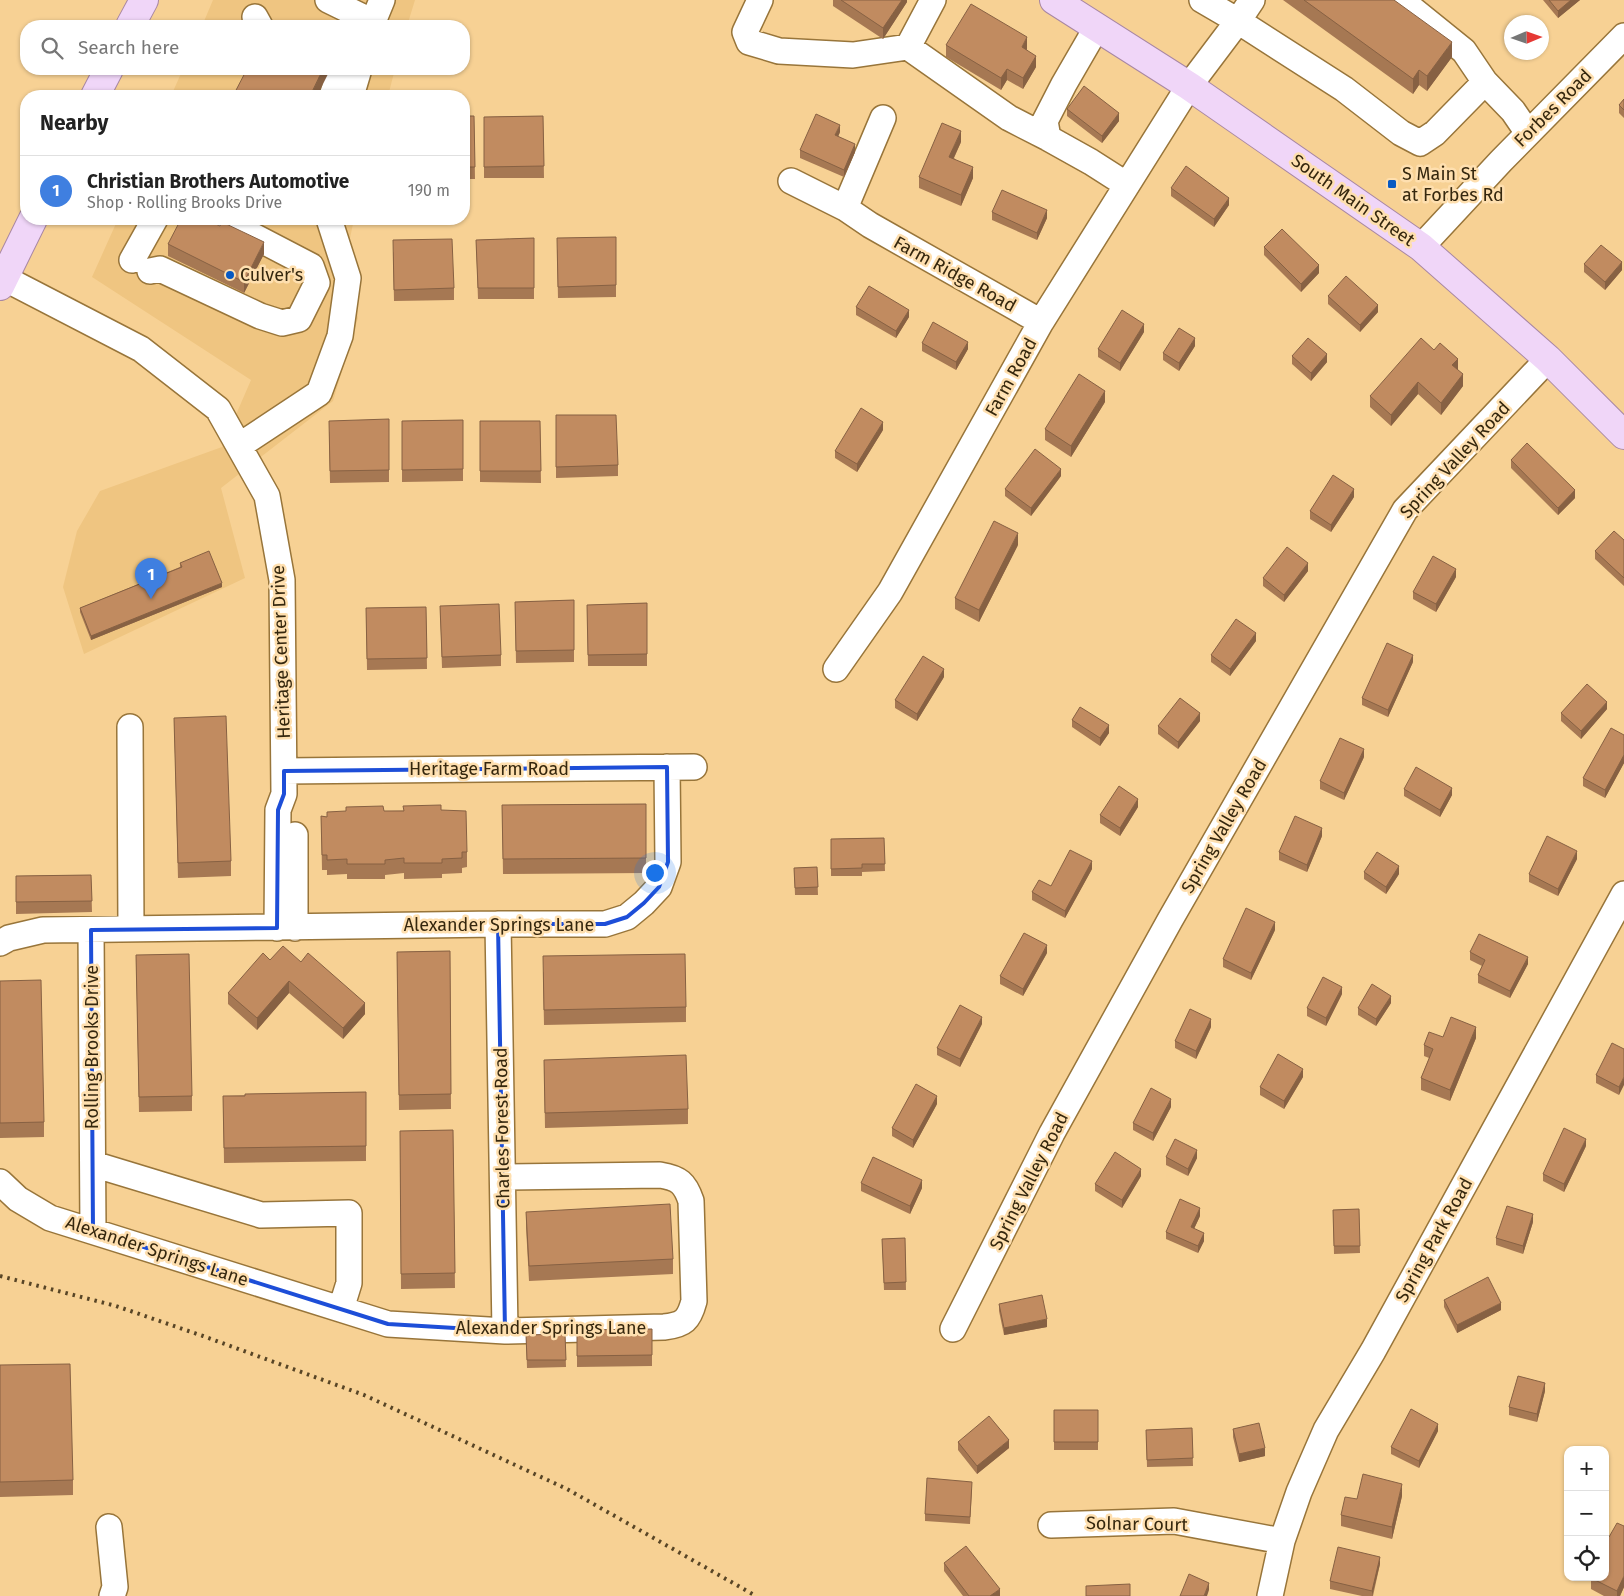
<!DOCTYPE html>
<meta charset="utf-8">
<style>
:root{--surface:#fff;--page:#f2f2f2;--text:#222;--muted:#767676;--line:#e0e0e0;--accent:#0759c3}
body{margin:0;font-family:"Fira Sans",sans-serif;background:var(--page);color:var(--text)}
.controls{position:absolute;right:15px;bottom:15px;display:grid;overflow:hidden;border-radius:10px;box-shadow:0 1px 4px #0004}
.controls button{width:45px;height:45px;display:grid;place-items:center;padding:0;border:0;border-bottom:1px solid var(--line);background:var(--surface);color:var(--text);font:25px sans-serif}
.compass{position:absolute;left:1504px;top:15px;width:45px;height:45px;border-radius:50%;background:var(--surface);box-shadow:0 1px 4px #0004;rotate:88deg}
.you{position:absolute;left:654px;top:872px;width:18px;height:18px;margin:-12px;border:4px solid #fff;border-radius:50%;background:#1a73e8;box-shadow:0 0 0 8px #1a73e833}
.badge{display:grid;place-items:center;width:32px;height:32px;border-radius:50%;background:var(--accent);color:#fff;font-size:16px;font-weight:700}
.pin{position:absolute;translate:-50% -41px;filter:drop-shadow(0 1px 2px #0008)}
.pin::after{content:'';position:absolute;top:26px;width:18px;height:15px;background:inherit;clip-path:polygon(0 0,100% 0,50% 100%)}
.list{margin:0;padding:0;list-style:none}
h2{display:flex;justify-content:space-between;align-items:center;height:65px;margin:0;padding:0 20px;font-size:21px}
h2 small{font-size:16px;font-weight:400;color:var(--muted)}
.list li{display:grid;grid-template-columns:32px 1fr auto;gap:15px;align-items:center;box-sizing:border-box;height:70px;padding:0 20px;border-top:1px solid var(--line)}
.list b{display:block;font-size:19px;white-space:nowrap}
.list p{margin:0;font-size:16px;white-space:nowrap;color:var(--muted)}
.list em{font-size:16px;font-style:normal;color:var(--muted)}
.icon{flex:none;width:28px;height:28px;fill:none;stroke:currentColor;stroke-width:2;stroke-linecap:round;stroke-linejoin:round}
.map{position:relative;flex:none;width:1624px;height:1596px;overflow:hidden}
.search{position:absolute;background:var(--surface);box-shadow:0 1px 4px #0004;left:20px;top:20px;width:450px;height:55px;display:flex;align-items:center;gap:12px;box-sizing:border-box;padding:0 18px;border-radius:20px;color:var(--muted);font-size:19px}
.panel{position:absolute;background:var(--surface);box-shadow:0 1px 4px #0004;left:20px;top:90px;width:450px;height:135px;border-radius:20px}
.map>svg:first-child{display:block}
</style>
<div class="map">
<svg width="1624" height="1596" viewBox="0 0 1624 1596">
<rect width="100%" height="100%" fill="#f7d194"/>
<path fill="#efc581" d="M213,0H415L407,26H202Z
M183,69H395L388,96H171Z
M118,219H354L349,243L358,318L333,401L221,488L245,578L84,654L63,587L77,531L100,491L222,447L251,380L92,277Z"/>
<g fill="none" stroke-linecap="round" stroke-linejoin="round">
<defs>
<path id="minor" d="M328,0L373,22L372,26
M760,0L745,32L749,42L779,51L853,55L908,47L933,0
M1252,0L1238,21L1344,89L1401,133L1420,143L1435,133L1485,82
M1401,0L1464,51L1485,82L1513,111L1528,133
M255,17L260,26
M373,22L382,0
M1097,27L1064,84L1045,121L1048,138L1091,162L1127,185
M908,47L1009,118L1048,138
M329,69L336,84L332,96
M351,96L359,69
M883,118L845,208L870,225L1041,322
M791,181L845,208
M1421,247L1501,161L1624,36
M132,260L155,219
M150,271L160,269L260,316L282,323L299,319L317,283L311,266L221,219
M0,276L141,349L218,409L267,496L282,580L284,794L278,810L277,928
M239,446L319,393L340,336L348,278L329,219
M836,669L890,592L1041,322L1189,86L1238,21L1202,0
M130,727L131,929
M284,771L694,767
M295,835V928
M498,924L505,1331
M91,930L93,1231
M0,943L9,938L43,930L498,924H605L627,917L644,903L659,887L668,862L667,767
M93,1164L261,1215L349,1213V1283L341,1309
M0,1182L18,1199L50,1218L388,1324L505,1331L664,1327C684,1325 689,1320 694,1301L691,1201C685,1183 679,1178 660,1175L503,1177
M953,1329L1052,1133L1170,920L1405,510L1548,359
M1051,1525L1174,1521L1282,1541
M109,1527L115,1587L112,1596
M1270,1596L1282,1541L1299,1492L1326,1430L1373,1351L1624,894"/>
<path id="major" d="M1054,0L1189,86L1421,247L1548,359L1624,435
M130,26L144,0
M95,96L109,69
M0,286L33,219"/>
</defs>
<use href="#minor" stroke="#98753a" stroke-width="28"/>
<use href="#major" stroke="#a887a3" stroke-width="30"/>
<use href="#minor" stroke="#fff" stroke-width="25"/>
<use href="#major" stroke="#f0d6f8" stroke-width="28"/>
<path stroke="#584526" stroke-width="4" stroke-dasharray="2.5 5" stroke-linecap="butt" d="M0,1276L116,1306L203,1336L364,1395L567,1489L756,1596"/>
</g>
<path fill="#a67853" d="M833,0H907V2L883,39L833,6Z
M1283,0H1394L1452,57L1427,91L1419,85L1413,94Z
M1543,0H1580L1558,18Z
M946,45L1027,49V50L1036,67L1023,89L1007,80L1001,90L946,57Z
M1624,99V118L1619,113V105Z
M1067,109L1119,121L1102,143L1067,116Z
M464,116H474L475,179H464Z
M543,116L544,178H484V117Z
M840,132L838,137L855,152L844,177L800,158V150Z
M961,142L954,158L973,178L961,206L919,188V177Z
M1171,188L1229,205L1214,227L1171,196Z
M992,212L1047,218L1037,240L992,220Z
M616,237V297L558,298L557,250Z
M534,238V299H478L476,240Z
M168,244L264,254L244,293L168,256Z
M1264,247L1319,273L1301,292L1264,255Z
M393,252L454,288V300L394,301Z
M1584,264L1622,270L1605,290L1584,272Z
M1328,296L1378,312L1360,332L1328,304Z
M856,307L909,317L896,338L856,315Z
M1144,332L1120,371L1098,357V349Z
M922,343L968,349L956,370L922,351Z
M1195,346L1179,371L1163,360V353Z
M1434,350L1458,370L1463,386L1441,415L1418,394L1391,426L1370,407V396Z
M1292,356L1327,362L1311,381L1292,364Z
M1105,402L1071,457L1045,440V429Z
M556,415L618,465V476L556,478Z
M389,419V482L330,483L329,432Z
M463,420V481L402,482V421Z
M480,421H540L541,483L480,482Z
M883,430L857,472L835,458V451Z
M1511,460L1575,498L1558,515L1511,468Z
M1061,476L1031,516L1005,496V489Z
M1354,497L1331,532L1310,519V511Z
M1624,540V586L1595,559V551Z
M1018,545L979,622L955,609V598Z
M180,563L222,587L91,640L80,612V608L180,567Z
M1308,571L1284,602L1263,586V578Z
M1456,577L1436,612L1413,599V592Z
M574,600V662L516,663L515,602Z
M647,603V666H588L587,605Z
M440,606L501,655V666L442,668Z
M426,607L427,669L367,670L366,608Z
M1256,641L1230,676L1211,662V655Z
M1413,662L1388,717L1362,705V698Z
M944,677L917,721L895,708V700Z
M1607,709L1581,739L1561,721V713Z
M174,718L231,861V876L178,878Z
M1072,720L1109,733L1100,746L1072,727Z
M1200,721L1178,749L1158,734V726Z
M1624,735V763L1605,798L1583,786V778Z
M1364,757L1344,800L1320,789V781Z
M1404,789L1452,795L1440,817L1404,796Z
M646,804V873L503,874L502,805Z
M1138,807L1120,836L1100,823V815Z
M441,810L467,852V867L462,868V873L442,874V878L404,879V873L385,875V879H347V874L327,875V870H322L321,816L327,817L384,811Z
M1322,836L1307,872L1279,860V852Z
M884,838L885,871L862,872V876H831V839Z
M1577,859L1558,896L1529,882V874Z
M817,867L818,895H795L794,868Z
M1092,869L1065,918L1032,900V892L1051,886Z
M1364,872L1399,874L1386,894L1364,879Z
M91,875L92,912L16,914V876Z
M1275,930L1251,980L1223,967V959Z
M450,951L451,1109L399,1110L397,952Z
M1470,952L1528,964L1510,998L1478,983V975L1482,966L1470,960Z
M1047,953L1023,996L1000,984V976Z
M136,955L192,1096V1111L139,1112Z
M270,960L301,962L365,1014L343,1039L289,993L257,1030L228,1004V993Z
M543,972L686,1007V1022L544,1025Z
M0,981L44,1122V1137L0,1138Z
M1342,994L1326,1026L1307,1016V1008Z
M1391,1003L1376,1026L1358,1015V1008Z
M982,1024L960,1067L937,1055V1048Z
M1211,1027L1196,1059L1175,1048V1041Z
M1476,1038L1450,1101L1421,1090V1078L1429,1058L1424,1056V1045Z
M1624,1049L1619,1095L1596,1083V1075Z
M544,1060L688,1109V1124L545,1128Z
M1303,1077L1284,1109L1260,1095V1087Z
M366,1092V1161L224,1163L223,1096Z
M937,1104L913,1148L892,1136V1128Z
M1171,1107L1153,1141L1133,1130V1123Z
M453,1130L455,1288L401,1289L400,1131Z
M1586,1146L1564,1192L1543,1181V1174Z
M1166,1157L1197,1158L1188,1176L1166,1165Z
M1141,1176L1122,1208L1095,1191V1184Z
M861,1183L922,1188L910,1214L861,1191Z
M1359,1209L1360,1253L1334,1254L1333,1210Z
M526,1212L673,1259V1274L529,1281L526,1227Z
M1200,1216L1194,1229L1204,1241L1198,1253L1166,1239V1232Z
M1533,1222L1523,1254L1496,1245V1238Z
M905,1238L906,1290H884L882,1239Z
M1444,1300L1501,1310L1457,1333L1444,1307Z
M999,1304L1047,1327L1004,1335L999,1311Z
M652,1329V1366L577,1367V1330Z
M565,1334L566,1367L527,1368L526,1335Z
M0,1365L73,1480V1495L0,1497Z
M1545,1391L1537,1422L1509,1415V1407Z
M1054,1410H1098V1450H1054Z
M1192,1428L1193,1466L1147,1467L1146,1430Z
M1233,1429L1265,1456L1239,1462L1233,1437Z
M1438,1431L1419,1468L1391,1454V1447Z
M958,1442L1009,1448L977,1474L958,1450Z
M972,1489L970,1524L925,1521V1514Z
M1402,1496L1392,1539L1341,1526V1515Z
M1609,1537L1624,1587L1620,1596H1604L1591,1589V1577H1605Z
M944,1563L1000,1596H963L944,1571Z
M1380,1564L1373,1596H1362L1330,1589V1581Z"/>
<path fill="#876143" d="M902,0H907V2L883,39V28Z
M1571,0H1580L1558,18V11Z
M1027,37V49L1022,58V47Z
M1452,42V57L1427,91V76Z
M1036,56V67L1023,89V78Z
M323,69H328V74L317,96H310Z
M1007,69V80L1001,90V78Z
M1419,70V85L1413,94V79Z
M1119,113V121L1102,143V136Z
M840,125V132L835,143V135Z
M961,131V142L949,168V157Z
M855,144V152L844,177V170Z
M973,167V178L961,206V195Z
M1229,198V205L1214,227V219Z
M1047,210V218L1037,240V233Z
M264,242V254L244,293V282Z
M1622,262V270L1605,290V282Z
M1319,265V273L1301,292V284Z
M1378,305V312L1360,332V325Z
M909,310V317L896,338V331Z
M1144,324V332L1120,371V363Z
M1195,338V346L1179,371V363Z
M968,342V349L956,370V362Z
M1327,354V362L1311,381V373Z
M1458,359V371L1452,365Z
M1463,374V386L1441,415V403Z
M1418,382V394L1391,426V415Z
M1105,391V402L1071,457V446Z
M883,422V430L857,472V464Z
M1061,469V476L1031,516V508Z
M1354,489V497L1331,532V525Z
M1575,490V498L1558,515V508Z
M1018,533V545L979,622V610Z
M1308,563V571L1284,602V595Z
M1456,569V577L1436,612V604Z
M222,583V587L91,640V636Z
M1256,633V641L1230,676V669Z
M1413,655V662L1388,717V710Z
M944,669V677L917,721V714Z
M1607,702V709L1581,739V731Z
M1200,713V721L1178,749V742Z
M1109,725V733L1100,746V738Z
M1364,749V757L1344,800V793Z
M1624,755V763L1605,798V790Z
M1452,788V795L1440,817V810Z
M1138,799V807L1120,836V828Z
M1322,828V836L1307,872V865Z
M1577,851V859L1558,896V889Z
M1092,861V869L1065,918V911Z
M1399,866V874L1386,894V887Z
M1275,922V930L1251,980V973Z
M1047,945V953L1023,996V989Z
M1528,957V964L1510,998V991Z
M289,981V993L257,1030V1018Z
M1342,987V994L1326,1026V1018Z
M1391,996V1003L1376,1026V1019Z
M365,1003V1014L343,1039V1028Z
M982,1017V1024L960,1067V1059Z
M1211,1019V1027L1196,1059V1051Z
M1476,1027V1038L1450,1101V1090Z
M1303,1069V1077L1284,1109V1101Z
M1624,1077V1085L1619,1095V1087Z
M937,1096V1104L913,1148V1140Z
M1171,1099V1107L1153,1141V1133Z
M1586,1139V1146L1564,1192V1184Z
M1197,1150V1158L1188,1176V1169Z
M1141,1169V1176L1122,1208V1200Z
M922,1180V1188L910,1214V1206Z
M1200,1208V1216L1191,1235V1227Z
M1533,1214V1222L1523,1254V1246Z
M1204,1233V1241L1198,1253V1246Z
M1501,1303V1310L1457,1333V1325Z
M1047,1319V1327L1004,1335V1328Z
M1545,1383V1391L1537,1422V1414Z
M1438,1424V1431L1419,1468V1461Z
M1009,1440V1448L977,1474V1466Z
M1265,1448V1456L1239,1462V1454Z
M1402,1484V1496L1392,1539V1527Z
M1380,1557V1564L1372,1596V1591Z
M1624,1576V1587L1620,1596H1617V1591Z
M1209,1583V1590L1207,1596H1204Z
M1000,1589V1596H990Z"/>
<path fill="#c18b60" stroke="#876143" d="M841,0H902L883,28Z
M1304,0H1394L1452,42L1427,76L1419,70L1413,79Z
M1549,0H1571L1558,11Z
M971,4L1027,37L1022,47L1036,56L1023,78L1007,69L1001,78L946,45Z
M247,69H323L310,96H233Z
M1084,86L1119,113L1102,136L1067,109Z
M1624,99V110L1619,105Z
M816,114L840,125L835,135L855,144L844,170L800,150Z
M464,116H474L475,167H464Z
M543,116L544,166L484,167V117Z
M942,123L961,131L949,157L973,167L961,195L919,177Z
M1186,166L1229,198L1214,219L1171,188Z
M1002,190L1047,210L1037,233L992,212Z
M181,219H205L220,226L222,222L264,242L244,282L168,244Z
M1282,229L1319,265L1301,284L1264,247Z
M616,237V285L558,287L557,238Z
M534,238V288H478L476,240Z
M452,239L454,288L394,290L393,240Z
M1601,245L1622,262L1605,282L1584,264Z
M1346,276L1378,305L1360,325L1328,296Z
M869,286L909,310L896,331L856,307Z
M1122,310L1144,324L1120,363L1098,349Z
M933,322L968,342L956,362L922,343Z
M1179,328L1195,338L1179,363L1163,353Z
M1308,338L1327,354L1311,373L1292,356Z
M1421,338L1434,350L1440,343L1458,359L1452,365L1463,374L1441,403L1418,382L1391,415L1370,396Z
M1079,374L1105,391L1071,446L1045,429Z
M861,408L883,422L857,464L835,451Z
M556,415H616L618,465L556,467Z
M389,419V470L330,471L329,421Z
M463,420V469L402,470V421Z
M480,421H540L541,471H480Z
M1527,443L1575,490L1558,508L1511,460Z
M1035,449L1061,469L1031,508L1005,489Z
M1333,475L1354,489L1331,525L1310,511Z
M994,521L1018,533L979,610L955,598Z
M1614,531L1624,540V578L1595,551Z
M1287,547L1308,563L1284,595L1263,578Z
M209,551L222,583L91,636L80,608L182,567L180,563Z
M1433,556L1456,569L1436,604L1413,592Z
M574,600V650L516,651L515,602Z
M647,603V654L588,655L587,605Z
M499,604L501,655L442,657L440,606Z
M426,607L427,658L367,659L366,608Z
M1236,619L1256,633L1230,669L1211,655Z
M1387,643L1413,655L1388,710L1362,698Z
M923,656L944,669L917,714L895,700Z
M1587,684L1607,702L1581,731L1561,713Z
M1180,698L1200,713L1178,742L1158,726Z
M1080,707L1109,725L1100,738L1072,720Z
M226,716L231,861L178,863L174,718Z
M1611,728L1624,735V755L1605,790L1583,778Z
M1340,738L1364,749L1344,793L1320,781Z
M1416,767L1452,788L1440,810L1404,789Z
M1119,786L1138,799L1120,828L1100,815Z
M646,804V858L503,859L502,805Z
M441,805V810L466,811L467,852H462V858L442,859V863H404V858L385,860V864H347V859L327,860V855H322L321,816L327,817V812L346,811V807L383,806L384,811H404L403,806Z
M1295,816L1322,828L1307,865L1279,852Z
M1547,836L1577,851L1558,889L1529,874Z
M884,838L885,864H862V868L831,869V839Z
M1070,850L1092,861L1065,911L1032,892L1039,880L1051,886Z
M1377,852L1399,866L1386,887L1364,872Z
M817,867L818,887L795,888L794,868Z
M91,875L92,901L16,902V876Z
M1246,908L1275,922L1251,973L1223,959Z
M1024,933L1047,945L1023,989L1000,976Z
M1479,934L1528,957L1510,991L1478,975L1485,960L1470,952Z
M283,946L301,962L308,953L365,1003L343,1028L289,981L257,1018L228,993L263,953L270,960Z
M450,951L451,1094L399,1095L397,952Z
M189,954L192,1096L139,1097L136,955Z
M685,954L686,1007L544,1010L543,956Z
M1323,977L1342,987L1326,1018L1307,1008Z
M41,980L44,1122L0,1123V981Z
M1372,984L1391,996L1376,1019L1358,1008Z
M960,1005L982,1017L960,1059L937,1048Z
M1190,1009L1211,1019L1196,1051L1175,1041Z
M1451,1017L1476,1027L1450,1090L1421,1078L1433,1049L1424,1045L1429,1032L1443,1037Z
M1612,1043L1624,1049V1077L1619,1087L1596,1075Z
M1278,1054L1303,1069L1284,1101L1260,1087Z
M686,1055L688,1109L545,1113L544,1060Z
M916,1084L937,1096L913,1140L892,1128Z
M1151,1088L1171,1099L1153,1133L1133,1123Z
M366,1092V1146L224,1148L223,1096H245V1094Z
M1564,1128L1586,1139L1564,1184L1543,1174Z
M453,1130L455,1273L401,1274L400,1131Z
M1175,1139L1197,1150L1188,1169L1166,1157Z
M1115,1152L1141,1169L1122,1200L1095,1184Z
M873,1157L922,1180L910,1206L861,1183Z
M1180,1199L1200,1208L1191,1227L1204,1233L1198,1246L1166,1232Z
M670,1204L673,1259L529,1266L526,1212Z
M1507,1206L1533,1214L1523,1246L1496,1238Z
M1359,1209L1360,1246H1334L1333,1210Z
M905,1238L906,1282L884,1283L882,1239Z
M1488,1277L1501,1303L1457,1325L1444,1300Z
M1042,1295L1047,1319L1004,1328L999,1304Z
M652,1329V1355L577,1356V1330Z
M565,1334L566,1360H527L526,1335Z
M70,1364L73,1480L0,1482V1365Z
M1518,1376L1545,1383L1537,1414L1509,1407Z
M1411,1409L1438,1424L1419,1461L1391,1447Z
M1054,1410H1098V1442H1054Z
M989,1416L1009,1440L977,1466L958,1442Z
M1259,1423L1265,1448L1239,1454L1233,1429Z
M1192,1428L1193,1458L1147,1460L1146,1430Z
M1363,1474L1402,1484L1392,1527L1341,1515L1345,1497L1357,1499Z
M927,1478L972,1482L970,1517L925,1514Z
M1617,1523L1624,1526V1576L1617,1591L1591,1578L1605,1577V1535L1609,1537Z
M966,1546L1000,1589L990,1596H969L944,1563Z
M1338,1547L1380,1557L1372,1591L1330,1581Z
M1189,1574L1209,1583L1204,1596H1180Z
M1130,1584V1596H1086V1586Z"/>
<path fill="none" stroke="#1d4ed8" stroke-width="4" stroke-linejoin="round" d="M667,767L668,862L659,887L644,903L627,917L605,924H498L505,1331L388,1324L93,1231L91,930L277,928L278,810L284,794V771Z"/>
<g fill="#0759c3" stroke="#fedfaf" stroke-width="2">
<rect x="1387" y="179" width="10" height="10" rx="2.5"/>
<circle cx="230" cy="275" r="5"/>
</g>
<g text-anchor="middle" stroke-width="5" stroke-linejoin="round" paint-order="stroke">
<g font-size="18" fill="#35270e" stroke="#fedfaf">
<text transform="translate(1553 108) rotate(-45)" y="6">Forbes Road</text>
<text transform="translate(1353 200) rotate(35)" y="6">South Main Street</text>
<text transform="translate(955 274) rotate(29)" y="6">Farm Ridge Road</text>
<text transform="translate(1011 377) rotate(-61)" y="6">Farm Road</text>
<text transform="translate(1455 460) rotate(-47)" y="6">Spring Valley Road</text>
<text transform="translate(281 652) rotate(-92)" y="6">Heritage Center Drive</text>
<text x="489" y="775">Heritage Farm Road</text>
<text transform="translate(1224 826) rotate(-60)" y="6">Spring Valley Road</text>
<text x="499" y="931">Alexander Springs Lane</text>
<text transform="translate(92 1047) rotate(-90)" y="6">Rolling Brooks Drive</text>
<text transform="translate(502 1128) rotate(-91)" y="6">Charles Forest Road</text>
<text transform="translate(1029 1181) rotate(-63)" y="6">Spring Valley Road</text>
<text transform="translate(1434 1240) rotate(-61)" y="6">Spring Park Road</text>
<text transform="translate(157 1251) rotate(18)" y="6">Alexander Springs Lane</text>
<text x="551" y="1334">Alexander Springs Lane</text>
<text transform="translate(1137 1524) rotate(1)" y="6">Solnar Court</text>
</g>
<g font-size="18" fill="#35270e" stroke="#fedfaf" text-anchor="start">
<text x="1402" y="180">S Main St<tspan x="1402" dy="21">at Forbes Rd</tspan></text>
<text x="240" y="281">Culver's</text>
</g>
</g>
</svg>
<div class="controls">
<button>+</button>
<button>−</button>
<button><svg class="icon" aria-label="locate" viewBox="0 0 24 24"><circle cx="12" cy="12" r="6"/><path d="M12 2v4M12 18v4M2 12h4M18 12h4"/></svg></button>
</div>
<svg class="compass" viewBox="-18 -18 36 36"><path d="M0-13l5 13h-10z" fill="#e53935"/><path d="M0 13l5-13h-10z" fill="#767676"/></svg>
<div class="you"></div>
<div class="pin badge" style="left:151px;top:599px;background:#3f7fe0">1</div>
<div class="search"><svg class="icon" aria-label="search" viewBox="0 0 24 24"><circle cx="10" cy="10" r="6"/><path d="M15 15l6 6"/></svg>Search here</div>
<section class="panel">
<h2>Nearby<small></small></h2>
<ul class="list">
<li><span class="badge" style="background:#3f7fe0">1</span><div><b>Christian Brothers Automotive</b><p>Shop · Rolling Brooks Drive</p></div><em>190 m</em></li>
</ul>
</section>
</div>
